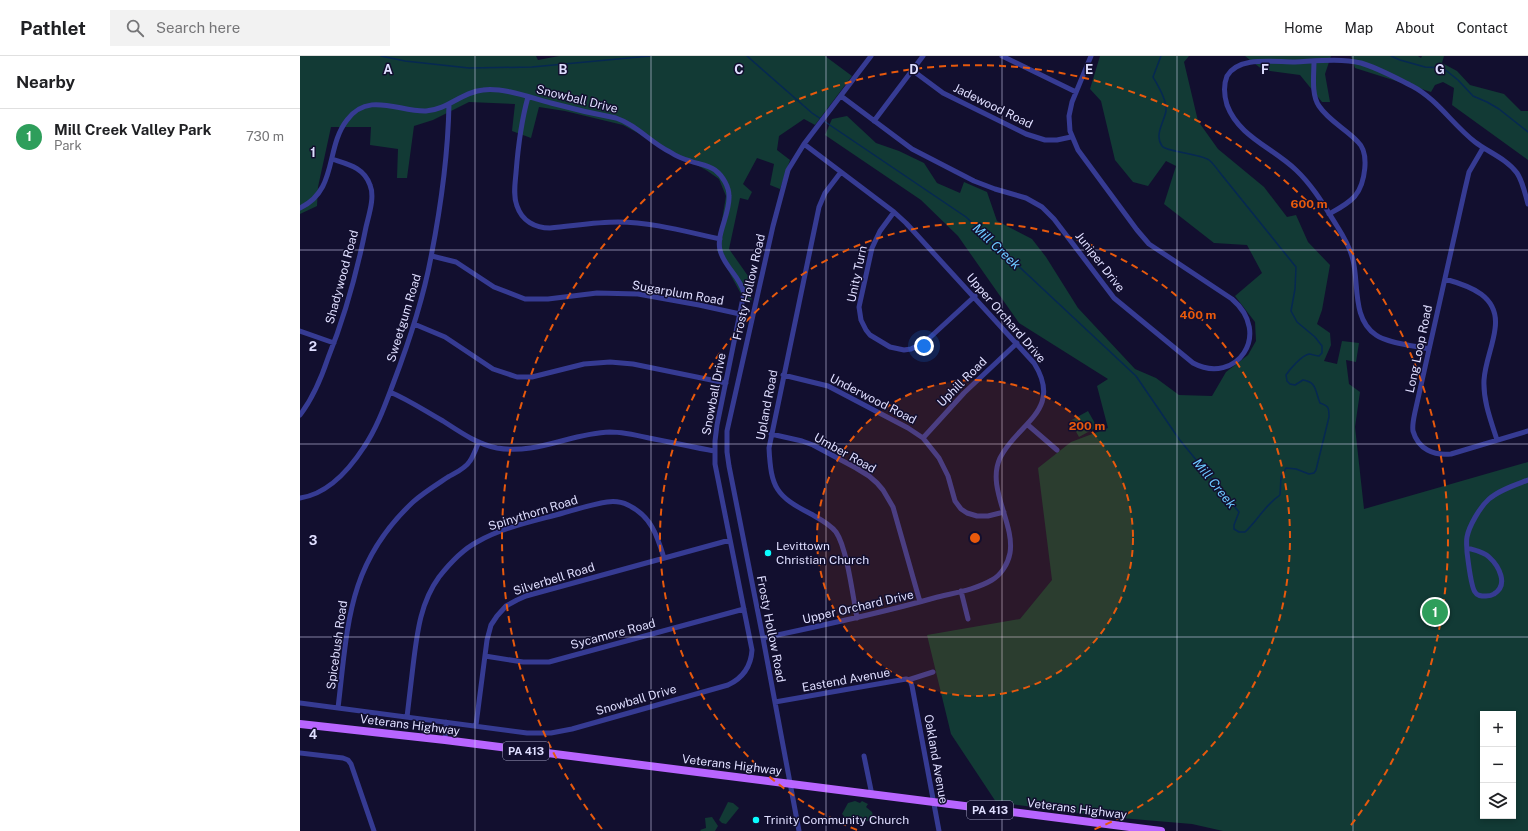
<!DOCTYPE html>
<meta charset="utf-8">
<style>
:root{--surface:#fff;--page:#f2f2f2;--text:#202124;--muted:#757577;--line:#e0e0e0;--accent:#db2777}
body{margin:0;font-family:"Public Sans",sans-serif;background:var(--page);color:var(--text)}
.controls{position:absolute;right:12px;bottom:12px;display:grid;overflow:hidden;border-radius:0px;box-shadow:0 2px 6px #0003}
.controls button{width:36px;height:36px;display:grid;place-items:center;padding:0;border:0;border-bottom:1px solid var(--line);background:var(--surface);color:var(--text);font:20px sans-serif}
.you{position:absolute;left:624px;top:290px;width:14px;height:14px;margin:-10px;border:3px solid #fff;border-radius:50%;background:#1a73e8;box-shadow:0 0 0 6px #1a73e833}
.badge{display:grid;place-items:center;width:26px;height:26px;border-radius:50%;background:var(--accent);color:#fff;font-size:13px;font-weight:700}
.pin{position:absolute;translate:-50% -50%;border:2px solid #fff;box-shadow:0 1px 4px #0006}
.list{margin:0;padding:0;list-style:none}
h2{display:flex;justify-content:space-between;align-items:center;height:52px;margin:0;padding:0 16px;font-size:17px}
h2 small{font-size:13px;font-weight:400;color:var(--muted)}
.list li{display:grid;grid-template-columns:26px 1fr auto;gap:12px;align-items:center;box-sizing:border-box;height:56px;padding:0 16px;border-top:1px solid var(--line)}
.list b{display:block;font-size:15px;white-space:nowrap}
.list p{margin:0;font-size:13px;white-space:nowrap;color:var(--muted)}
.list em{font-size:13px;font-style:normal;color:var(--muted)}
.icon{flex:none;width:22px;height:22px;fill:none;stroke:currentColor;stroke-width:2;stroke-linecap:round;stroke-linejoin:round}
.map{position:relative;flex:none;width:1228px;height:775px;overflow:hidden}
header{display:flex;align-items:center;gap:24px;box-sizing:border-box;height:56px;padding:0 20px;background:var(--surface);border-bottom:1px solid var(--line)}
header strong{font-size:19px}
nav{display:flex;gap:22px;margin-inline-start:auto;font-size:14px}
.search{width:280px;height:36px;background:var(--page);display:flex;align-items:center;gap:10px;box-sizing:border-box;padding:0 14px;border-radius:0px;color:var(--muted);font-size:15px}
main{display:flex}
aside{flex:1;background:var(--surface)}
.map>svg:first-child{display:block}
</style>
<header>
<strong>Pathlet</strong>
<div class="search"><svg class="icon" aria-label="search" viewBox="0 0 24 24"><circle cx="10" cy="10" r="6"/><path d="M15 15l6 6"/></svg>Search here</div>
<nav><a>Home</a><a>Map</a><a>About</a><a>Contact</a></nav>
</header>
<main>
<aside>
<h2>Nearby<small></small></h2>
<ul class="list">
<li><span class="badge" style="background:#2e9e5b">1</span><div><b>Mill Creek Valley Park</b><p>Park</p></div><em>730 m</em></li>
</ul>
</aside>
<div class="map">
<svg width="1228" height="775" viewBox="0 0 1228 775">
<rect width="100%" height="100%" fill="#120f2f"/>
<path fill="#123a35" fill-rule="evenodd" d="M0,0H236L238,4L259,0H525L552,20L515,69L504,63L479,80L477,94L490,104L480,133L470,129L474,108L457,102L443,128L452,136L448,144L440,142L429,193L453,227L451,247H446L417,194L426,140L419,123L406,114L323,69L265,55L239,51L231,82L212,75L215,48L169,46L133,64L114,70L107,122H97L98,93L70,89L71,71H31L18,131L17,150L0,158Z
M800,0H889L884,6L898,65L918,93L964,131L987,161L996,159L1008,186L1030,209L1022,254L1017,268L1030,277L1031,289L1024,305L1037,308L1042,285L1059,287L1056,306L1046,304L1049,328L1060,336L1055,371L1064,453L1228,406V775H923L892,768L809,761L696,746L651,678L627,579L720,563L752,524L738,412L771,386L808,372L797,330L808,323L719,267L658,180L621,144L525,79L532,63L547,60L576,87L599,95L624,107L637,127L660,137L664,126L687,136L697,165L732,183L746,201L778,252L835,313L856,322L879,339L912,340L926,316L948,299L956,285L955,266L935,240L962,217L947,189L914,187L864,148L876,110L866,105L848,130L833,126L815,104L801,45L790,33ZM1183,658H1213V760H1183Z
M945,0H1031L1025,18L1030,46H1022L1000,19L963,14Z
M1051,0H1118L1121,2L1122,0H1144L1142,7L1157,15L1170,29L1204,38L1221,55H1228V104L1152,49L1154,32L1143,26L1135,29L1131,36L1055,12Z
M788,355L797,371L779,381L770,365Z
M555,745L560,747L562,745L568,748L566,751L572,756L574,764L540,769L538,766L544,760L542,758L548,747Z
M428,746L433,747L439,752L426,768L422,767L419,764Z
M412,761L418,770L415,775H401L400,774L406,772L405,762Z"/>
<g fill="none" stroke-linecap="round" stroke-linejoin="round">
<path stroke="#062852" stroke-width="1.5" d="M81,0L105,5L169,12L232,11L350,0
M447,0L512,57L666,161L836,320L879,383L939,456L934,469V473L939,476H945C958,464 965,449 980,439L981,421L986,412L996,413L1009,418L1014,417L1016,414L1029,361C1029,352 1029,350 1020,347C1015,335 1017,326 1003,324L995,329L990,328L987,325L986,319C990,313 1001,300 1009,298C1012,298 1015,300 1019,300L1022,297V290L1015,281L997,266L991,255L995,233L996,211L921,118C917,113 913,107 909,104C899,97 866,96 862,90C854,79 864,66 866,55C867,44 858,30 853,21L861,0
M1091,0L1100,4L1125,11L1143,12L1158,24L1173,40L1187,46L1199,53L1228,76"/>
<path stroke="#363b93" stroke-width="5" d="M702,0L776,36
M1014,5C1014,19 1011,38 1019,50C1029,65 1046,73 1058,86C1070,97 1065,128 1055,140C1048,148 1038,153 1029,158
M612,14L643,37L726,78L745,84H757L771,81
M541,40L612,93L674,125L695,133L726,142L742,151L754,163L814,242L893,307C936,330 973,278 932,243L849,188L837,174L778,94L770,75L769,60L772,46L791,0
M228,41C221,66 218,91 216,117C215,128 213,140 217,150C222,165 235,172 250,172C273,170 295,166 318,166C352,166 387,176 420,183
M574,65L623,0
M1183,92L1169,116L1165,133L1115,356C1114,361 1112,369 1113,375C1118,393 1134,400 1151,398L1228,375
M541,116L525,137L519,151L469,392C471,432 476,440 511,458C520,463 530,468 536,476C547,492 553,541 557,562
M0,152C38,134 25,92 47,64C68,35 99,56 126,55C147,54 162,36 183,34C202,31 232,42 251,47C273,53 295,58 316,62C337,69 351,87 370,96C376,100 383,103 390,105C398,108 408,109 415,114C423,120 429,131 429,140C430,158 416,178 420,194C424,211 440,220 444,237L417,369L415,385V408L452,594C451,610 443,622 428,629L272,673L251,677H227L0,647
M594,156L580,175L572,192L559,251L561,264L566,274L570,279L590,291L604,294L611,293L625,286L675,240
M132,200L156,206L194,231L225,243H248L297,237L338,238L399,249L440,258
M1145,223C1170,230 1200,240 1195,273C1193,290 1185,307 1184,324C1183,345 1191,365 1197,384
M114,268L145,281L193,313L217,321H232L284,308L310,306L333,308L426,327
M0,275L34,287
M1129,293C1115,290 1087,287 1076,279C1052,263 1059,228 1053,204C1050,191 1044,181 1037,170C1025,151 1013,130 996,114C972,91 939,81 927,49C924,39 923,30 927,20C939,0 972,6 995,6C1016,5 1040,2 1061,7C1078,12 1096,22 1112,30C1137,43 1153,69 1175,86C1188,96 1207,103 1217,117C1223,126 1225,138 1228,148
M483,319L528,330L608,372L623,382L639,402L648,420L655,445L661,453L667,457L677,460H688L704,456
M90,336C109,344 125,355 143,365C160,376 177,388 197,392C237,399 271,377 310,376C323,376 336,379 349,382C371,386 392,391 414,395
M0,359C13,342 21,323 28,302C45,260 57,216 66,171C69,158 75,141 70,129C64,111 47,108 32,103
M728,369L757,394
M471,378L502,385L513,389L556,412L569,420L577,427L583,434L593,451L620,546
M623,382L664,337L717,287
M0,442C28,438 49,414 64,391C77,372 85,349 93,328C109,286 123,244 131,201C141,150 148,99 149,48
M1167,492C1174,494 1184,496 1189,501C1199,510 1209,529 1194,538C1191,540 1189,540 1186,540C1181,540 1177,540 1175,536C1171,531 1168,504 1167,496C1167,491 1166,486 1167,481C1169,470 1180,451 1189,443C1199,434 1215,429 1228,424
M661,535L668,563
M463,582C520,570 578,558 634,542C653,537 675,534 692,524C701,519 708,508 710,497C715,467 686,432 700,402C717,367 764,355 734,307L606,167L594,156L504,88
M185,600L223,606H249L444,553
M608,624L633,616
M475,646L606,623L610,624L612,630L639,775
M38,652C48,569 47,508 113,446C123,437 136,429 148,421C155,417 165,413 170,405C174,399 176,392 179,386
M107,661C109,644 111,627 113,610C117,578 120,547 139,521C150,507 162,494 177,486C203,471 234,465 263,457C278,453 293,448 307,446C314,445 322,446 328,449C351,460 357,479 364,502
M176,669L187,584L191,569L197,560L206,550L217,544L226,540L430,484
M145,684L146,666
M0,697L43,702L48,704L51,708L74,775
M564,700L572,739
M499,775L463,582L429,410L427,396V375L473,170L488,114L504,88L571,0"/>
<path stroke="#b865ff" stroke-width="8" d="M0,668L145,684L861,775"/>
</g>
<path fill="none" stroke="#dfdeff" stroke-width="1" stroke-opacity="0.55" d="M175,0V775M351,0V775M526,0V775M702,0V775M877,0V775M1053,0V775M0,194H1228M0,388H1228M0,581H1228"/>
<circle cx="675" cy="482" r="158" fill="#e8590c" fill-opacity=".12"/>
<g fill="none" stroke="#e8590c" stroke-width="2" stroke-dasharray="7 5">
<circle cx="675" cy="482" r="158"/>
<path d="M557 774A315 315 0 1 1 793 774"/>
<path d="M302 773A473 473 0 1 1 1048 773"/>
</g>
<g fill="#0afcff" stroke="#120f2f" stroke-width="1.5">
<circle cx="468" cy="497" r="4"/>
<circle cx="456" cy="764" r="4"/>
</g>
<g text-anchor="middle" stroke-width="3" stroke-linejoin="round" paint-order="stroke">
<g fill="#120f2f" stroke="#a2a0c1" stroke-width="1">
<rect x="203" y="686" width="46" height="18" rx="3"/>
<rect x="667" y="745" width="46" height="18" rx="3"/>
</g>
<g font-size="11" font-weight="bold" fill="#dfdeff">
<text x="226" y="699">PA 413</text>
<text x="690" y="758">PA 413</text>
</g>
<g font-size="12" fill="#dfdeff" stroke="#120f2f">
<text transform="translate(277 43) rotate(14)" y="4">Snowball Drive</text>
<text transform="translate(693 50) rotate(26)" y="4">Jadewood Road</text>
<text transform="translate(800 206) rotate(52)" y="4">Juniper Drive</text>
<text transform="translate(557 218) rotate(-78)" y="4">Unity Turn</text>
<text transform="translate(42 221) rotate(-75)" y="4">Shadywood Road</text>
<text transform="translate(449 231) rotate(-77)" y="4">Frosty Hollow Road</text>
<text transform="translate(378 237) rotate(10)" y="4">Sugarplum Road</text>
<text transform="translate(104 262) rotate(-73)" y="4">Sweetgum Road</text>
<text transform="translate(706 262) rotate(49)" y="4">Upper Orchard Drive</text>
<text transform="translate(1119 293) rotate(-78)" y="4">Long Loop Road</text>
<text transform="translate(662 326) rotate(-45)" y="4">Uphill Road</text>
<text transform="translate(414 338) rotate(-79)" y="4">Snowball Drive</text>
<text transform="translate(573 343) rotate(27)" y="4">Underwood Road</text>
<text transform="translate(467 349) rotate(-79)" y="4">Upland Road</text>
<text transform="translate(545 397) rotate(29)" y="4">Umber Road</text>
<text transform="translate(233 457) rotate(-17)" y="4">Spinythorn Road</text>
<text transform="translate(254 523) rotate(-17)" y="4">Silverbell Road</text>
<text transform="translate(558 551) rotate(-13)" y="4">Upper Orchard Drive</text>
<text transform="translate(471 573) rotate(79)" y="4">Frosty Hollow Road</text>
<text transform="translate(313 578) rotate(-15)" y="4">Sycamore Road</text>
<text transform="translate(37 589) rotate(-82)" y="4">Spicebush Road</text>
<text transform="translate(546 624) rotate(-10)" y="4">Eastend Avenue</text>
<text transform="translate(336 644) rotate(-16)" y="4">Snowball Drive</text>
<text transform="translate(110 669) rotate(7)" y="4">Veterans Highway</text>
<text transform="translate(636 703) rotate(80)" y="4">Oakland Avenue</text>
<text transform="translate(432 709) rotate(7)" y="4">Veterans Highway</text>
<text transform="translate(777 753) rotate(7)" y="4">Veterans Highway</text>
</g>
<g font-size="12" fill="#dfdeff" stroke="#120f2f" text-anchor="start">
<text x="476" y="494">Levittown<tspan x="476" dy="14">Christian Church</tspan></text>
<text x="464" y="768">Trinity Community Church</text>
</g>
<g font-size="13" font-style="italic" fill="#6cc8ff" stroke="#120f2f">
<text transform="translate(697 190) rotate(43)" y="5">Mill Creek</text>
<text transform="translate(915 427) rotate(51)" y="5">Mill Creek</text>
</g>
</g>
<g font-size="13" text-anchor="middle" font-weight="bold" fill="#dfdeff" stroke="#120f2f" stroke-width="3" stroke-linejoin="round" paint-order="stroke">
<text x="88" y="18">A</text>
<text x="263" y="18">B</text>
<text x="439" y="18">C</text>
<text x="614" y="18">D</text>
<text x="789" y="18">E</text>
<text x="965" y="18">F</text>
<text x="1140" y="18">G</text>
<text x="13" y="101">1</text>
<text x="13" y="295">2</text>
<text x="13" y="489">3</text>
<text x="13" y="683">4</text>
</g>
<circle cx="675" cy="482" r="6" fill="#e8590c" stroke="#120f2f" stroke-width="2"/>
<g font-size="12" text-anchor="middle" font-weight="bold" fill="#e8590c" stroke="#120f2f" stroke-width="3" stroke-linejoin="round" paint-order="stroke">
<text x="1009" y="152">600 m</text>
<text x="898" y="263">400 m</text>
<text x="787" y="374">200 m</text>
</g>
</svg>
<div class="controls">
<button>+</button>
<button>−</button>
<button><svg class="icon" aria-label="layers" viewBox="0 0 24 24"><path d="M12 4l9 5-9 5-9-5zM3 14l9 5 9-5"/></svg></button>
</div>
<div class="you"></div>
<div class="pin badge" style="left:1135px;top:556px;background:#2e9e5b">1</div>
</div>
</main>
